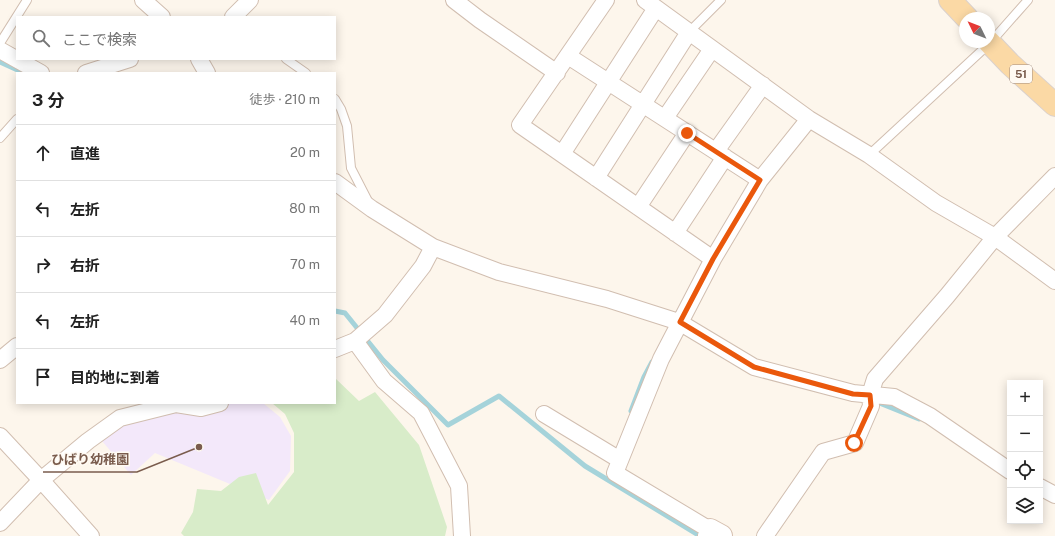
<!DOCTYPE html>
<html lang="ja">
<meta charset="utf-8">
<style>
:root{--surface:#fff;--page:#f6f6f6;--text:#222;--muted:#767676;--line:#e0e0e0}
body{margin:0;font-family:"Public Sans","Noto Sans JP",sans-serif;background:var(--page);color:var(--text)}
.controls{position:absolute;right:12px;bottom:12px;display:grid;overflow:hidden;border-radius:0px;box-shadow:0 2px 10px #0003}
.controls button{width:36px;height:36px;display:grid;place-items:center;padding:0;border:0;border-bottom:1px solid var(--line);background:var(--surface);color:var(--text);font:20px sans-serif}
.compass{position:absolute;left:959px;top:12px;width:36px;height:36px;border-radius:50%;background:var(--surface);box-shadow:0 2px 10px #0003;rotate:313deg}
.stop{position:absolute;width:12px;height:12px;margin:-9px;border:3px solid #ea580c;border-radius:50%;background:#fff}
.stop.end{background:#ea580c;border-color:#fff;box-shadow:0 1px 4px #0008}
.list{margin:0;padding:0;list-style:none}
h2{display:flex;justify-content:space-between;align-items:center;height:52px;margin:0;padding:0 16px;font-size:17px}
h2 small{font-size:13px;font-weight:400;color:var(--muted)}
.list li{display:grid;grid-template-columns:26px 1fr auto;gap:12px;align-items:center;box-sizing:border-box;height:56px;padding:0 16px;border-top:1px solid var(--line)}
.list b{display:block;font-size:15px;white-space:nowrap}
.list em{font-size:13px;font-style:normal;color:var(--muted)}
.icon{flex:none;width:22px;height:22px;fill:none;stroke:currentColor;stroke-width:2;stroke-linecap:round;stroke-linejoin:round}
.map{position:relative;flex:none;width:1055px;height:536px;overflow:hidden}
.search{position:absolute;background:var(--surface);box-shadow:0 2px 10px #0003;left:16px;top:16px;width:320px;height:44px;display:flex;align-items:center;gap:10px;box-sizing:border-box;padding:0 14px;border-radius:0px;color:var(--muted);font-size:15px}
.panel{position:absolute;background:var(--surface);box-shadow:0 2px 10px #0003;left:16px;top:72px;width:320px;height:332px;border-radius:0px}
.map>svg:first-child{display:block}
</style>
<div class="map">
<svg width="1055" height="536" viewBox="0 0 1055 536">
<rect width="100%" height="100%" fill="#fdf6ec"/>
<path fill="#f3e8fa" d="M229,403H263L280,417L291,436L290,471L269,500L155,453L131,475L102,441L134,417L176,410L210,414Z"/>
<path fill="#d8ecc9" d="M335,378L359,401L375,392L419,445L447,527L445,536H184L181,533L193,512L197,489L221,491L239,477L256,473L268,505L294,472V433L285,414L272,403H335Z"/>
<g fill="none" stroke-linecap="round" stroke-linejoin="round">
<path stroke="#a5d3da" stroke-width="5" d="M0,62L24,73
M335,311L345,313L383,360L448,425L499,396L585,466L700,536
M877,402L919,419
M631,411L644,377L652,362"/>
<defs>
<path id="lane" d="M689,32L721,0
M0,43L27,0
M286,59L306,73
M335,99L341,109L347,126L351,168L369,203
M0,138L17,119
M869,155L990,43L1028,0"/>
<path id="street" d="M143,0L162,17
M454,0L480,20L557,73
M606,0L520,125L713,259
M645,0L809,119L869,155L936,203L995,237L1055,281
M233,17L250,0
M0,50L41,73
M568,56L760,180
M199,59L207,73
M86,73L130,59
M665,118L712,49
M716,151L763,85
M562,154L656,8
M596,178L689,32
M335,182L372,209L433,247L499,272L607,299L679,322L754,367L853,393L894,397L930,416L1010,471
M638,207L687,133
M675,233L725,157
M355,341L384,381L421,413L459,486L462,536
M335,349L355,341L385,315L423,266L433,247
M0,360L17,346
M544,414L620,460
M0,436L41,480L91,536
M1040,487L1055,495
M0,523L41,480L88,441L120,418L176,404L201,408L220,403
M706,536L710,530L615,473L661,359L713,259L760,180L809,119
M765,536L823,452L855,443L871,406L870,395L875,379L947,296L995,237L1055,176"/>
<path id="secondary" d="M710,530L721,536"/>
<path id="primary" d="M950,0L967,18
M989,42L1010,64L1055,105"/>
</defs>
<use href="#lane" stroke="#d1beb0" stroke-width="10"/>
<use href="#street" stroke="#d1beb0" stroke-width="18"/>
<use href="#secondary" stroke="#d6c0b0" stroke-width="24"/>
<use href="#primary" stroke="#dad1cd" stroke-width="24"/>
<use href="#lane" stroke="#fff" stroke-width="8"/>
<use href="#street" stroke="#fff" stroke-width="16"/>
<use href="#secondary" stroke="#fff" stroke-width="22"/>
<use href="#primary" stroke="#fbd9a5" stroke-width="22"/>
</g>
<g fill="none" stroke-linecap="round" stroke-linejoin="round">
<path stroke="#ea580c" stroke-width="5" d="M687,133L760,180L713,259L680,322L754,367L853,394L870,395L871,406L854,443"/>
</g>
<g text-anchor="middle" stroke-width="3" stroke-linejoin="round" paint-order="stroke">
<rect fill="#fffaf3" stroke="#a28b7f" stroke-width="1" x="1010" y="65" width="22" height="18" rx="3"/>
<g font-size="11" font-weight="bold" fill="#7a5c4d">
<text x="1021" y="78">51</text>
</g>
</g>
<path fill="none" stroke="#7a5c4d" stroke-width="1.5" d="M199 447L137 472H43"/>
<circle fill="#7a5c4d" stroke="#fffaf3" stroke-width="1.5" cx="199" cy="447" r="4"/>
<g font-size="13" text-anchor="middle" font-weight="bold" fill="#7a5c4d" stroke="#fffaf3" stroke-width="3" stroke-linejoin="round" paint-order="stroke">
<text x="90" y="464">ひばり幼稚園</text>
</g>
</svg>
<div class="controls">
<button>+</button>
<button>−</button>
<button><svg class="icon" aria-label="locate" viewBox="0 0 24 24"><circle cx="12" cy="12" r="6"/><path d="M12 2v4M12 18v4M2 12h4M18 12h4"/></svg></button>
<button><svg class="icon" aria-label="layers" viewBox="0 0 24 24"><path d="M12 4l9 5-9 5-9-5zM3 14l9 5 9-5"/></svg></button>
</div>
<svg class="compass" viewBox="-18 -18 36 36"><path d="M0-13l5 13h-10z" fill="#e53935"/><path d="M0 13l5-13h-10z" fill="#767676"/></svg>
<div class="stop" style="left:854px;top:443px"></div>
<div class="stop end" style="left:687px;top:133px"></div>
<div class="search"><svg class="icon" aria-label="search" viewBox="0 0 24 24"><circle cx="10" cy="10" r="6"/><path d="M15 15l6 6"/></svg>ここで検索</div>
<section class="panel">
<h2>3 分<small>徒歩 · 210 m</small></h2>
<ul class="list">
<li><svg class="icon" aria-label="ahead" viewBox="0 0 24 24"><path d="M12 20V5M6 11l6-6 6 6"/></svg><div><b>直進</b></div><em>20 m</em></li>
<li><svg class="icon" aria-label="left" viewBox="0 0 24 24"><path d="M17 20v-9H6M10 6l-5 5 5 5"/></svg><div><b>左折</b></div><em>80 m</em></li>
<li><svg class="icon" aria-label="right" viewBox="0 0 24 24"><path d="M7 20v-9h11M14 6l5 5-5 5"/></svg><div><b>右折</b></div><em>70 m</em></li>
<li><svg class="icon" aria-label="left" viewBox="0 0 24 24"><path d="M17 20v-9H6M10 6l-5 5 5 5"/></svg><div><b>左折</b></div><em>40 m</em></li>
<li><svg class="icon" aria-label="arrive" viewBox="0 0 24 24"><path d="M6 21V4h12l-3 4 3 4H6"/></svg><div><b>目的地に到着</b></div></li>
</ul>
</section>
</div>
